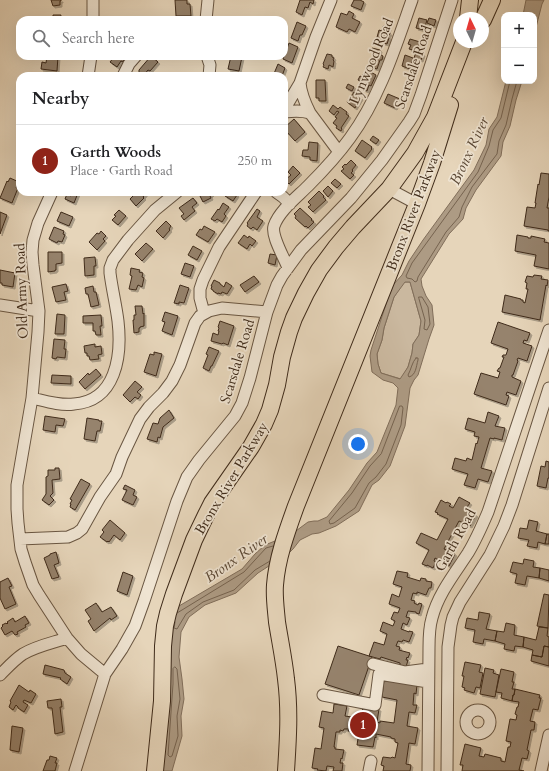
<!DOCTYPE html>
<meta charset="utf-8">
<style>
:root{--surface:#fff;--page:#f6f6f6;--text:#202124;--muted:#757577;--line:#e0e0e0;--accent:#8f2418}
body{margin:0;font-family:Cardo,serif;background:var(--page);color:var(--text)}
.controls{position:absolute;right:12px;top:12px;display:grid;overflow:hidden;border-radius:8px;box-shadow:0 4px 16px #0002}
.controls button{width:36px;height:36px;display:grid;place-items:center;padding:0;border:0;border-bottom:1px solid var(--line);background:var(--surface);color:var(--text);font:20px sans-serif}
.compass{position:absolute;left:453px;top:12px;width:36px;height:36px;border-radius:50%;background:var(--surface);box-shadow:0 4px 16px #0002;rotate:355deg}
.you{position:absolute;left:358px;top:444px;width:14px;height:14px;margin:-10px;border:3px solid #fff;border-radius:50%;background:#1a73e8;box-shadow:0 0 0 6px #1a73e833}
.badge{display:grid;place-items:center;width:26px;height:26px;border-radius:50%;background:var(--accent);color:#fff;font-size:13px;font-weight:700}
.pin{position:absolute;translate:-50% -50%;border:2px solid #fff;box-shadow:0 1px 4px #0006}
.list{margin:0;padding:0;list-style:none}
h2{display:flex;justify-content:space-between;align-items:center;height:52px;margin:0;padding:0 16px;font-size:17px}
h2 small{font-size:13px;font-weight:400;color:var(--muted)}
.list li{display:grid;grid-template-columns:26px 1fr auto;gap:12px;align-items:center;box-sizing:border-box;height:72px;padding:0 16px;border-top:1px solid var(--line)}
.list b{display:block;font-size:15px;white-space:nowrap}
.list p{margin:0;font-size:13px;white-space:nowrap;color:var(--muted)}
.list em{font-size:13px;font-style:normal;color:var(--muted)}
.icon{flex:none;width:22px;height:22px;fill:none;stroke:currentColor;stroke-width:2;stroke-linecap:round;stroke-linejoin:round}
.map{position:relative;flex:none;width:549px;height:771px;overflow:hidden}
.search{position:absolute;background:var(--surface);box-shadow:0 4px 16px #0002;left:16px;top:16px;width:272px;height:44px;display:flex;align-items:center;gap:10px;box-sizing:border-box;padding:0 14px;border-radius:12px;color:var(--muted);font-size:15px}
.panel{position:absolute;background:var(--surface);box-shadow:0 4px 16px #0002;left:16px;top:72px;width:272px;height:124px;border-radius:12px}
.map>svg:first-child{display:block}
</style>
<div class="map">
<svg width="549" height="771" viewBox="0 0 549 771">
<defs>
<filter id="shadow"><feDropShadow dx="2" dy="2" stdDeviation="0" flood-color="#0004"/></filter>
</defs>
<rect width="100%" height="100%" fill="#e6d5ba"/>
<filter id="stains"><feTurbulence type="fractalNoise" baseFrequency=".005" numOctaves="4"/><feColorMatrix values="0 0 0 0 .2 0 0 0 0 .09 0 0 0 0 .02 0 0 0 .5 -.17"/></filter>
<radialGradient id="worn" r=".72"><stop offset=".6" stop-color="#630" stop-opacity="0"/><stop offset="1" stop-color="#630" stop-opacity=".3"/></radialGradient>
<path fill="#cab89f" stroke="#84725c" d="M404,282H410L421,321L419,335L413,344L412,353L408,367L401,379L381,373L378,364L377,354L382,340L384,328L394,297Z"/>
<path fill="#ad9b84" stroke="#816e5a" fill-rule="evenodd" d="M526,0H544L542,4L534,35V15H523Z
M506,81H522L516,100L510,126L503,142L501,156L476,190L466,208L463,219L449,234L421,279L422,286L426,296L432,305L434,325L429,339L418,375L414,380L410,388L405,426L390,466L379,480L372,485L359,511L336,526L319,533L312,534L300,540L293,549L289,553L258,573L236,593L205,605L189,617L181,632L179,657L182,679L184,699L181,716L182,736L172,771H163L168,648L174,611L179,606L242,569L255,554L265,545L275,541L277,545L308,522L314,521H318L327,517L349,490L367,463L377,452L396,405L398,388L393,383L383,380L372,372L370,356L371,350L392,286L402,275L409,261L423,240L474,170L486,145L489,129L497,117ZM405,282H410L421,321L419,335L413,344L412,353L408,367L400,379L381,373L378,364L377,354L382,340L384,328L394,297Z"/>
<g fill="none" stroke-linecap="round" stroke-linejoin="round">
<path stroke="#76634f" stroke-width="1" d="M510,81L501,118L493,130L489,146L478,172L412,263L406,276L407,278L412,279L415,282L417,281L418,277L446,232L459,217L462,207L472,187L497,154L499,141L506,125L512,99L517,81
M419,297H422L428,307L430,324L427,330L424,329L425,320L419,299Z
M416,358H418V360C416,367 416,375 409,377L408,375C411,370 412,362 416,358Z
M400,406H402L403,408L401,425L386,464L376,477L369,483L355,508L334,523L330,524L329,521L352,493L370,466L381,454Z
M177,613L182,610L244,572L266,548L273,546
M175,622L174,628L177,629L186,614L203,602L234,590L255,570L270,561
M175,667L177,669L180,699L177,716L178,736L172,756L170,757L168,755L173,684V669Z"/>
</g>
<path fill="#96836d" stroke="#3f2b1a" filter="url(#shadow)" d="M51,0H61V1H60V5L53,6Z
M175,0H187V4H190L191,16H176Z
M300,0H314L313,4L310,2L308,8L305,7L302,15L296,12Z
M354,0H360L364,2L361,10L351,6Z
M349,11L354,14L352,18L360,22L355,32L349,29L347,32L336,27L341,13L347,15Z
M53,15H61L60,20H53Z
M419,18L427,20L424,30L416,28Z
M429,18L436,20L434,26L427,23Z
M297,22L306,26L302,35H300L298,41L291,38Z
M383,26L389,28L388,33H390L388,37L389,38L387,44L376,41L379,30L382,31Z
M410,39L420,42L417,51L409,49L411,45L408,44Z
M289,43L298,47L292,63L283,59Z
M372,48L380,50L379,54L383,56L382,60H380L377,69L371,67L375,53L371,52Z
M416,52L423,54L421,60L414,58Z
M327,54L332,55V57L334,58L333,60L334,61L333,67L329,65L328,69L323,67L324,65L323,64Z
M405,55L413,58L410,69L402,66Z
M47,56H58L57,71L41,69L42,62L46,63Z
M115,56H118L124,60L123,62L121,61L117,67L110,62Z
M151,56L158,62L150,71L148,70L144,75L143,74L142,75L139,72V70Z
M231,56L242,57L239,71L228,69Z
M278,64L285,68L282,76H273Z
M369,71L376,75L371,86L369,85L367,91L362,89L363,85L360,83V81L358,80L360,76L362,77L363,74L367,76Z
M316,80H325L326,101H319V98H316Z
M348,84L354,87L352,91L346,88Z
M354,92L361,98L355,108L347,102Z
M388,94L400,99L395,108L384,103Z
M333,105L338,109L340,107L347,112L346,114L349,116L341,128L342,129L341,131L336,128L337,126L333,123L337,118L335,117L339,112L337,111L334,115L329,111Z
M294,119L305,132L295,141L287,132L285,134L284,133V128Z
M373,136L379,140L376,144L370,140Z
M362,140L372,147L371,148L372,149L365,158L355,151Z
M309,142L318,143L317,161L310,160V157L302,156L303,150H308Z
M351,160L356,165L352,170L353,171L351,173L354,175L350,179L341,171L344,169L342,167L345,164L346,165Z
M293,166L300,173L289,184L285,180L291,175L288,172Z
M541,173L549,174V197L547,208H549V231H548V230L524,226L527,207L535,208L536,203H535L538,184L539,185Z
M10,178L19,182L16,188H18L12,203L0,198L7,181L8,182Z
M335,179L341,184L337,188L331,183Z
M328,186L333,191L328,197L323,191Z
M319,191L324,196L323,197L326,200L313,212L308,207L311,205L308,202Z
M73,192L78,193L74,203L65,199L67,194L71,196Z
M137,192H147L143,197L144,198L136,206L130,199Z
M202,192H214L210,196L211,198L203,202L199,194Z
M228,192H236L235,193L237,195L233,201L225,196Z
M193,198L197,203L192,207L195,211L184,220L181,216L184,214L179,208Z
M223,203L229,207L224,214L226,216L222,222L217,219L215,221L211,219L218,209L219,210Z
M300,208L312,219L311,220L314,222L308,228L306,226L305,227L295,218L296,216L294,214Z
M257,209L260,211L257,217L263,221L257,230L253,227L251,229L247,226L248,224L247,223Z
M119,210L126,216L118,225L112,220L116,216L114,215Z
M0,212L7,215L0,234Z
M61,212L73,217L69,226L57,221Z
M166,221L171,226L169,229L170,230L163,238L156,231Z
M204,226L215,232L208,242L196,235L200,229L202,230Z
M54,227L64,231L63,234L65,235L62,242L58,241L57,243L49,239Z
M101,231L106,236L103,239L105,241L97,250L89,242L97,233L99,234Z
M244,235L248,238L249,236L256,241L252,246L250,244L247,249L238,243Z
M517,235L528,237V238H531V236L545,239L544,242L549,243V269L534,266L536,255L515,251Z
M146,243L153,249L142,261L135,254Z
M193,246L202,251L197,260L188,255Z
M48,252H62V263L56,264V270H55V271L48,272Z
M270,254L277,255L275,265L268,263Z
M95,257L96,266H94V275L85,276L84,258Z
M185,263L194,266L190,277L181,274Z
M131,268L140,270L139,272L143,273L142,277L144,278L142,287L138,285L136,290L129,289L132,276L130,275Z
M0,270L15,273L13,287L2,285V283H0Z
M534,275L542,276L541,279L548,280L547,286L546,285L540,320L502,312L505,295L521,299V300H523V302L525,303L528,289H526L527,283L525,282L527,276L533,277Z
M254,276L259,282L245,292L240,285Z
M214,280L220,283V284L224,287L226,282L232,286L227,294L222,292L221,294L218,293V294L213,291V290L211,289L212,286H211Z
M66,284L68,291L64,292L66,300L56,302L52,287Z
M180,285L189,288L184,303L179,302V304L174,303Z
M93,286L94,292H96L99,305L91,307L88,294H86L85,288Z
M135,306H142L143,314L144,313V326L140,327V328H139V332L134,333L133,320H134V315H136Z
M165,312L178,316L172,335L162,331L165,322L162,321Z
M57,314L65,315L64,334H55Z
M101,315L102,326H100L101,335H96L95,331H93V323H83V316Z
M220,321L234,326L228,345L223,343L222,344L211,341L213,333L218,335L219,331H218L219,328L218,327Z
M498,322L530,333L527,341L524,340L523,343L532,346L527,361L518,358L517,360L518,361L513,375H512V377L521,381L516,395L507,392L506,395L509,396L506,405L474,394L481,373L498,378L500,372L497,371L499,368H500L504,357H502L503,355H506L508,349L491,343Z
M54,339L65,340L64,349H66L65,358L57,357L56,359L52,358Z
M95,344V347L101,346L102,354L98,355L99,359L90,360L89,356H87V353H85L84,346Z
M209,347L219,351L212,366H211L209,371L203,368L208,355L206,354Z
M154,352L162,354L156,376L144,372L150,354L154,355Z
M96,369L101,375L85,389L79,382L88,373L89,375Z
M52,375L71,376V384L51,383Z
M135,381L142,387L137,392L141,395L138,399L135,397L130,402L123,395Z
M169,410L174,418L163,427L160,438L158,437L157,442L147,439L153,423L158,424L160,418Z
M488,412L499,416L495,426L505,428L502,440L494,438V439L490,438L481,468L492,471L488,482L478,479L475,488L464,485L468,474L452,469L455,458L466,461L467,458L472,460L476,443L477,444L479,437L474,436L475,432L465,429L468,418L485,423Z
M45,416L65,419L63,426L56,425L55,432L43,430Z
M87,418L99,420V421H102L100,431H97L95,441L84,439Z
M546,461L549,462V478H548L546,488L537,486L541,466L545,467Z
M55,468H59L60,479L52,480L53,493L50,496L54,500L49,505L42,500L46,494V477L48,476V470H55Z
M81,479L90,484L75,510L70,507L71,504H70L72,500L70,499Z
M125,485L135,490L133,495L137,497L133,505L122,500L127,490L123,489Z
M459,497L470,503L467,507H466L465,509L476,515L470,526L459,521L444,549L455,554L449,566L435,558L434,561L436,562L433,568L427,565V566L422,564L429,550L416,543L421,533L437,540L448,519L437,514L438,513L435,512L441,500L446,503L447,502L451,504L449,506L453,508Z
M110,520L125,533L120,540L114,535L109,542L108,541L107,542L100,537L104,532L102,530Z
M529,520L538,522L536,531L547,534L545,544L538,542L537,548L527,546L529,540L518,538L520,528L527,529Z
M547,534H549V544H545Z
M56,552L59,563L54,565L59,577L52,579L44,558L50,555V554Z
M524,559L534,561L533,567L540,568L539,578L527,576L525,585L515,583L517,574L510,572L513,562L523,564Z
M540,568L549,570V581L539,578Z
M397,571L408,573L407,577L420,581L421,578L426,579V581L432,582L431,588H429L426,595L417,592V594L413,593L411,600L415,601L414,603L418,605L419,603L422,604L419,614L416,613V612L408,611L406,617L410,618L407,625L403,623L401,629L409,632V631L413,632L409,642L403,640L402,642L398,641L396,646L400,647L399,650L410,653L408,658L407,657L406,660H408L406,667L400,665V663L381,657L380,659L369,656L374,642L384,645L387,634L380,631L383,622L393,626L395,621L391,619L394,612L398,613L400,608L389,604L392,594L399,597L402,587L393,584Z
M123,572L133,576L127,595L117,591Z
M8,578L12,586L9,587L16,604L5,609L0,598V582Z
M544,594L549,595L548,628L537,626Z
M96,603L102,612L111,607L117,616L111,620L110,618L94,631L88,621L91,619L85,610Z
M479,612L490,614L486,629L497,631L495,641L484,639L483,644L473,642L475,630L465,628L467,618L478,620Z
M25,616L29,623L25,625L26,627L17,632L18,634L15,635L12,631L5,635L1,628L3,626L2,625L6,623L7,624L8,623L7,622L13,618L15,622Z
M506,623L515,625L514,635L524,637L523,647L515,646L514,651L504,649L505,644L495,641L497,631L504,632Z
M539,627L548,628L547,636L549,637V647L544,646L542,657L532,655L533,650L523,647L524,637L536,640Z
M338,646L372,657L359,695L325,684Z
M544,646L549,647V666L531,661L532,655L542,657Z
M465,662L481,665L479,672L483,673L480,688L476,687L474,693L464,690L465,688L462,687L464,676H462Z
M45,665L64,670L65,673L71,677L67,684L60,679L61,678L43,674Z
M485,668L494,670L493,673L499,675L495,697L480,694Z
M501,669L514,672L512,682H514L512,689H515L514,695H513L512,701L501,698L502,693L496,692Z
M384,680L417,685L416,694L414,693L413,705H417L415,713L409,712L407,726L418,728L415,744L409,743L406,764L411,765L410,771H383L384,766L381,765L383,757L391,758L392,757L395,758L398,743L395,742V739L391,738V737L376,734V738L375,737L373,747L357,745L359,732L348,731L349,729H344L343,731L340,730V732H336L334,747H335V749L344,750L342,759L341,758L340,763H343L342,771H333L334,767L327,766L326,771L317,770L318,769L312,768L315,748L321,749L324,728L319,727L322,711L333,713L334,704L347,706L345,716L358,718V719H361L363,707L379,709L377,722L380,723V721L394,723L397,700L382,697Z
M19,685L29,692L30,690L36,694L31,703L24,700L23,702L28,705L24,712L18,708V707L16,705L13,710L9,707L11,702L10,701Z
M515,689L540,695L539,698H541L538,710L533,709L530,721L535,722L534,730H531L527,750L529,751L527,759L522,758L519,770L524,771H462L463,765H460L465,744L481,748L479,756L484,757L485,754L501,758V761L505,762L508,747H510L511,742L506,741L510,719L516,720L517,715L515,714L517,707H518L519,702L512,701L513,695H514Z
M61,699L62,707H60L63,732L55,734L52,708H48L47,701Z
M12,726L23,728L19,752L10,750Z
M50,756L57,758L55,763H57L55,771H43L47,760H49Z"/>
<g fill="none" stroke-linecap="round" stroke-linejoin="round">
<defs>
<path id="minor" d="M93,0V20
M206,20L208,0
M207,56L210,65L209,76
M88,76L91,56
M123,76L129,64L136,56
M300,83C301,94 305,103 310,113
M284,110L300,83L316,37L331,0
M284,112C293,111 301,110 310,113L339,152
M389,189L417,204
M52,192L38,223L33,240L32,252L33,265L39,311L38,332L32,398L17,485V509L18,523L21,549L25,562L33,585L39,595L67,638L81,654L105,674
M276,192L283,197L290,204
M288,268C284,257 271,236 274,226C279,211 297,197 308,186C323,171 337,156 350,138C380,97 395,48 412,0
M0,305L39,311
M204,313L200,298V289L203,280L219,247L256,192
M32,398C45,401 60,406 74,404C116,401 122,356 118,321C116,305 112,289 110,273V268L113,260L128,240L155,210L177,192
M20,539L68,537L77,533L82,529L100,497L116,474L122,457L140,419L149,407L163,393L172,381L180,365L195,323L200,316L209,311L222,308L267,312
M373,664L405,672L428,669
M0,675C7,668 14,660 23,654C36,646 52,643 67,638
M323,695L375,705L379,674L428,682
M466 722a12 12 0 1 1 24 0a12 12 0 1 1-24 0Z
M75,771L105,674L122,649L135,626L144,601L177,501L187,477L199,460L235,416L242,403L250,378L267,312L277,285L282,276L301,250L351,198L382,160L409,122L414,114L421,95L452,0
M369,771L371,761
M428,771L429,648C429,638 429,628 432,618C438,594 455,573 468,553C476,540 482,526 488,512L549,330
M447,771L448,647L451,625L453,617L460,602L490,555L504,526L512,505L549,388
M541,771L549,735"/>
<path id="highway" d="M468,18L470,0
M483,20L492,0
M155,771L162,701L163,646L165,626L168,613L174,594L194,540L206,515L212,503L251,447L264,424L270,410L277,385L282,357L289,332L294,318L306,293L319,270L336,247L353,227L389,189L415,153L435,117L464,42
M286,771C288,740 290,710 286,679C284,660 280,641 277,622C276,610 274,597 275,585C277,558 287,531 296,506L417,204L432,163L450,105"/>
</defs>
<use href="#minor" stroke="#695642" stroke-width="13"/>
<use href="#highway" stroke="#3f2b1a" stroke-width="18"/>
<use href="#minor" stroke="#efe4d2" stroke-width="11"/>
<use href="#highway" stroke="#e6d5ba" stroke-width="16"/>
</g>
<g text-anchor="middle" stroke-width="3.5" stroke-linejoin="round" paint-order="stroke">
<g font-size="14" fill="#3f2b1a" stroke="#efe4d2">
<text transform="translate(371 61) rotate(-67)" y="5">Lynwood Road</text>
<text transform="translate(413 67) rotate(-71)" y="5">Scarsdale Road</text>
<text transform="translate(413 210) rotate(-69)" y="5">Bronx River Parkway</text>
<text transform="translate(21 291) rotate(-92)" y="5">Old Army Road</text>
<text transform="translate(237 361) rotate(-73)" y="5">Scarsdale Road</text>
<text transform="translate(231 478) rotate(-59)" y="5">Bronx River Parkway</text>
<text transform="translate(455 540) rotate(-61)" y="5">Garth Road</text>
</g>
<g font-size="15" font-style="italic" fill="#5a4734" stroke="#efe4d2">
<text transform="translate(469 151) rotate(-65)" y="5">Bronx River</text>
<text transform="translate(236 558) rotate(-35)" y="5">Bronx River</text>
</g>
</g>
<rect width="100%" height="100%" filter="url(#stains)"/>
<rect width="100%" height="100%" fill="url(#worn)"/>
</svg>
<div class="controls">
<button>+</button>
<button>−</button>
</div>
<svg class="compass" viewBox="-18 -18 36 36"><path d="M0-13l5 13h-10z" fill="#e53935"/><path d="M0 13l5-13h-10z" fill="#757577"/></svg>
<div class="you"></div>
<div class="pin badge" style="left:363px;top:725px">1</div>
<div class="search"><svg class="icon" aria-label="search" viewBox="0 0 24 24"><circle cx="10" cy="10" r="6"/><path d="M15 15l6 6"/></svg>Search here</div>
<section class="panel">
<h2>Nearby<small></small></h2>
<ul class="list">
<li><span class="badge">1</span><div><b>Garth Woods</b><p>Place · Garth Road</p></div><em>250 m</em></li>
</ul>
</section>
</div>
